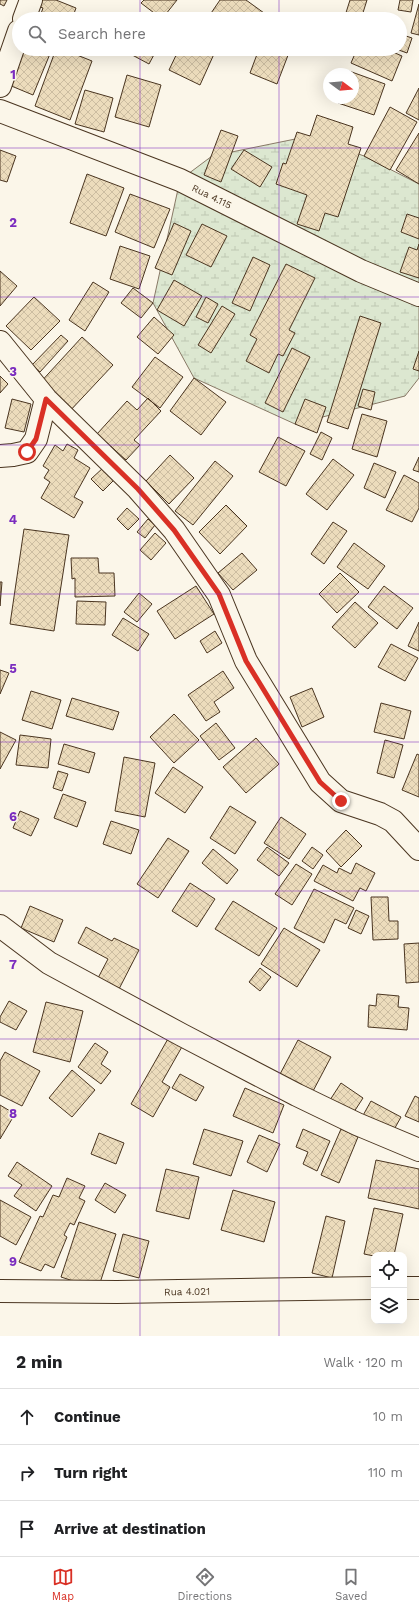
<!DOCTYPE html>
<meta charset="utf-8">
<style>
:root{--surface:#fff;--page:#f6f6f6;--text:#202124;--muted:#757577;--line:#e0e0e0;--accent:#d93025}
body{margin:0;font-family:"Work Sans",sans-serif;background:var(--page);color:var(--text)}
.controls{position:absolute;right:12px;bottom:12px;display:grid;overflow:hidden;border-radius:8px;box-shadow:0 4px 16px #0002}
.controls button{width:36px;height:36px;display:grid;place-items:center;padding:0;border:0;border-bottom:1px solid var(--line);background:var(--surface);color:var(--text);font:20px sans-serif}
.compass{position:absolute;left:323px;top:68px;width:36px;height:36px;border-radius:50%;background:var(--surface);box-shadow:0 4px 16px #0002;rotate:106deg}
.stop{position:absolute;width:12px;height:12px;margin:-9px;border:3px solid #d93025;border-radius:50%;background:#fff}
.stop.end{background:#d93025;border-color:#fff;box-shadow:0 1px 4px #0008}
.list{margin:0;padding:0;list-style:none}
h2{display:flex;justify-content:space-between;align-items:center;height:52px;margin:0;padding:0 16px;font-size:17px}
h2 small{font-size:13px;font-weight:400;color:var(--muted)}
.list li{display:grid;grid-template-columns:26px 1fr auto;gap:12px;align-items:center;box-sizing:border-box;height:56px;padding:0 16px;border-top:1px solid var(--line)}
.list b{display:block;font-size:15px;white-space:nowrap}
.list em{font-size:13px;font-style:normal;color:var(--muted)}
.icon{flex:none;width:22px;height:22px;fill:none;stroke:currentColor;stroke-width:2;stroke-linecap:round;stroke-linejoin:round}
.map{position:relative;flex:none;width:419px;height:1336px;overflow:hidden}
.search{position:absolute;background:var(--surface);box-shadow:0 4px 16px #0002;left:12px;right:12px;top:12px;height:44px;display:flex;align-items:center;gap:10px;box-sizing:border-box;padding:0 14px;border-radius:22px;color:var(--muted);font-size:15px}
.sheet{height:220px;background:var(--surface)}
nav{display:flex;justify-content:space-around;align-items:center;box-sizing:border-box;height:56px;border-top:1px solid var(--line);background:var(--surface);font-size:11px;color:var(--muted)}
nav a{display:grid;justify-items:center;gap:2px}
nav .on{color:var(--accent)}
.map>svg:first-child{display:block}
</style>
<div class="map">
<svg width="419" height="1336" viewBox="0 0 419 1336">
<defs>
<pattern id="wetland-marsh" width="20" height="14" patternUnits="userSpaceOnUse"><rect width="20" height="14" fill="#dce7d0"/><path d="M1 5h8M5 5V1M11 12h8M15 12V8" fill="none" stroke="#bec7b2"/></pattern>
<pattern id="building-cross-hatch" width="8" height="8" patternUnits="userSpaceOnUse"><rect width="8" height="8" fill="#ecdcbc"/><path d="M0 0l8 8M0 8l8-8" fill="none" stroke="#ccbda1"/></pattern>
</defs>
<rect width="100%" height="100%" fill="#fbf6e9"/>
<path fill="url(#wetland-marsh)" stroke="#887966" d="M310,136L364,156L419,184V378L405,396L295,424L194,378L153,303L180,180L212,156Z"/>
<path fill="url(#building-cross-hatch)" stroke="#4a3520" d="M0,0H7L4,6L0,4Z
M37,0H56L76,8L72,19H39L43,8L35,5Z
M144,0H177L162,19L141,3Z
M220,0H246L264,13L260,19H207Z
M350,0H367L361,19H344Z
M400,0H413L411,12L398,10Z
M419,4V35L411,33Z
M139,14L148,19H137Z
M327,14L333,19H323Z
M400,34L412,38L407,53L396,49H400Z
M23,49H52L33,95L9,85Z
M56,49H62L92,61L70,120L35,106Z
M121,49H157L149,64Z
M179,49H203L214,54L200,85L169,70Z
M227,49H239L235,55Z
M259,49H287L290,50L277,84L250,73Z
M357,49H386L402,56L392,81L351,63Z
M349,71L385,84L374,115L338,103L340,98H353V74H349Z
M127,75L161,85L149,127L115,117Z
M419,88V120L406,113Z
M85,90L113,98L104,132L75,124Z
M390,107L417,122L390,170L364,156Z
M317,115L353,127L348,144L361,148L338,217L325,213L319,231L297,224L307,195L276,184L283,163L286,164L297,132L310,136Z
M221,130L238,136L221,182L204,175Z
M419,133V184L396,170Z
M0,150L16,156L7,182L0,180Z
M244,150L272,167L260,187L231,169Z
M87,174L124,188L106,236L70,223Z
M130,194L170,209L154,248L115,232Z
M407,214L419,218V239L401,232Z
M174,223L191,231L172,275L155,268Z
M202,224L227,236L211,267L186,255Z
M419,244V278L400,272L409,247L417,250Z
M120,246L150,256L139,289L110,279Z
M253,257L270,265L250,311L232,303Z
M286,264L315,278L289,330L295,333L283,356L278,354L269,373L246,361L257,339L250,335Z
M0,271L17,286L0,306Z
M174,280L202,296L184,326L157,310Z
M93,282L109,292L85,331L69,320Z
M133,288L153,303L141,318L121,303Z
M34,297L60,321L31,350L6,326Z
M206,297L218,304L208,323L196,317Z
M222,306L235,314L211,353L198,345Z
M360,316L381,323L348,429L327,422Z
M154,317L174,335L158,354L137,337Z
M61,335L68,341L40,372L32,365Z
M82,337L113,365L68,413L38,385Z
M292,348L310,357L283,412L265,403Z
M419,351V371L413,369Z
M155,357L183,377L160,408L132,387Z
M0,376L8,384L0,393Z
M194,378L226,402L201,435L170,411Z
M363,389L375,392L371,410L358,406Z
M148,398L161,411L134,440L140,445L126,460L97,434L127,401L137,410Z
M12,399L31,404L24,432L5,428Z
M305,399L326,407L317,433L295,424Z
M362,414L387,421L377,457L352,449Z
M321,432L332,438L322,460L310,454Z
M278,437L305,451L286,486L259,472Z
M67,444L78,450L74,458L90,468L74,497L83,502L74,518L41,498L50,482L44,478L49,470L43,466L55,445L63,451Z
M170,455L194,478L169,504L146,481Z
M419,457V472L413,470Z
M333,459L354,475L327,510L306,494Z
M215,461L233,476L193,525L175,511Z
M374,463L396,472L385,498L364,488Z
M104,467L115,479L103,491L91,479Z
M404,475L419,483V508L412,522L386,510Z
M226,505L247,526L220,554L199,532Z
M127,508L139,519L128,530L117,519Z
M148,519L155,525L145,538L137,532Z
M333,522L347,531L324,564L311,554Z
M24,529L69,535L54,631L10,624Z
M155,533L166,543L151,560L140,550Z
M354,543L385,566L368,589L337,567Z
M242,553L257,570L233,590L218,573Z
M71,558H98L99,573H114L115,596L75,597V578L72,579Z
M340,573L359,592L337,613L319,594Z
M0,582H2L0,606Z
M196,586L214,614L175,639L157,611Z
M384,586L413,608L397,629L368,607Z
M139,593L152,604L137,622L124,612Z
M77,601L106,602L105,625L76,624Z
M355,602L378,623L355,648L332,627Z
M123,618L149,634L138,651L112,635Z
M419,622V651L408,646Z
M215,631L222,643L207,653L200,641Z
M391,644L418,658L405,681L378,667Z
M0,670L9,673L0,694Z
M223,671L234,688L214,702L220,712L206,721L188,695Z
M312,688L324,717L302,727L290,697Z
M31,691L61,700L52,729L22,720Z
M72,698L119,712L113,730L66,716Z
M381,703L411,711L404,739L374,732Z
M174,714L199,740L174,763L150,737Z
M216,723L235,748L219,760L200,736Z
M0,732L16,740L0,769Z
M20,735L51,739L48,768L16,765Z
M256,738L279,764L246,793L223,767Z
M385,740L403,745L394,778L377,773Z
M64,744L95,753L89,773L58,764Z
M417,754L419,755V797L402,790Z
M124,757L155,763L145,817L115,811Z
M173,767L203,787L185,813L155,793Z
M58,771L68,774L62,791L53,788Z
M63,794L86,802L77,827L54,818Z
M230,806L256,822L235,854L210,838Z
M20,811L39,819L31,836L13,828Z
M281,817L306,834L289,859L264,843Z
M111,821L139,830L131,854L103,844Z
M346,830L362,846L341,867L326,851Z
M168,838L189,851L158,898L137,884Z
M267,847L289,863L279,876L257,860Z
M312,847L323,855L313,869L302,861Z
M213,849L238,870L227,884L202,863Z
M356,863L375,873L366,891L360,888L353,901L314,881L323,865L337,873L339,868L351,874Z
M296,864L312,874L292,905L275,894Z
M190,883L215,899L197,927L172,911Z
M314,889L354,908L346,924L335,919L324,943L294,928Z
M371,897H388L389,921H398V939L373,940Z
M233,901L277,928L259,956L215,929Z
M30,906L63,920L54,942L21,928Z
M356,910L369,916L361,934L348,928Z
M86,927L112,941L114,938L139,950L119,989L98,978L108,959L78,943Z
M284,928L320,950L297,987L261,964Z
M419,943V982L406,983L404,944Z
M260,968L271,977L260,991L249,982Z
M377,994L399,996L398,1007L409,1008L407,1030L368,1027L369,1005L376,1006Z
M9,1001L27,1011L16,1030L0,1022V1017Z
M46,1002L83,1011L70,1062L33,1052Z
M169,1037L183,1045L162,1082L170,1087L153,1117L131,1104Z
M298,1040L331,1057L312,1093L279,1076Z
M95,1043L108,1052L101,1064L111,1071L101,1084L78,1067Z
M5,1052L40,1071L22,1106L0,1095V1061Z
M72,1070L95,1090L72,1117L49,1098Z
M180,1074L204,1087L196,1101L172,1088Z
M341,1083L363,1098L352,1115L330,1100Z
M245,1088L284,1105L273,1133L233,1116Z
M415,1096L419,1098V1122L405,1116Z
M371,1101L401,1117L391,1135L361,1119Z
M0,1105L15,1114L0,1139Z
M204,1129L243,1141L231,1176L193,1164Z
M303,1129L330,1141L317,1171L303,1164L308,1152L296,1147Z
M341,1129L358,1137L339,1183L321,1175Z
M99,1133L124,1143L116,1164L91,1154Z
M259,1135L280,1144L267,1172L247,1162Z
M376,1160L419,1169V1209L368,1198Z
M17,1162L52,1186L36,1211L14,1196L22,1185L8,1176Z
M166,1169L199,1177L189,1219L156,1211Z
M67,1178L85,1186L79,1198L85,1201L74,1225L70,1223L64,1235L67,1237L54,1268L45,1264L41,1271L19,1262L40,1216L43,1217L53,1195L59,1197Z
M105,1183L126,1195L115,1213L95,1200Z
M233,1190L275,1202L264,1242L221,1230Z
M0,1200L31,1217L16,1245L0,1236Z
M374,1208L403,1214L394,1255H374V1256L364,1254Z
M326,1216L345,1221L332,1278L312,1273Z
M79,1222L116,1234L98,1289L61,1277Z
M123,1234L149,1241L139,1278L113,1271Z"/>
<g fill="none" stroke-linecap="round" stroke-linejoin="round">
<defs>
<path id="minor" d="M24,19L31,0
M0,86L19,31
M0,111L180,180L361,271L419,295
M0,342L46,399L138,489L174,530L219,595L246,661L320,782L341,801L380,814L393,821L419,849
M0,456L13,455L27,452L36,439L46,399
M0,926L49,963L182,1035L297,1095L357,1124L419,1150
M404,1288H419
M0,1291L117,1292L374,1288"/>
</defs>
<use href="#minor" stroke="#4a3520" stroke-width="24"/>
<use href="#minor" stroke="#fbf6e9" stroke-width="22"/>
</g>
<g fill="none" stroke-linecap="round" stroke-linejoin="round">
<path stroke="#d93025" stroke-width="5" d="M27,452L36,439L46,399L138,489L174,530L219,594L246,661L320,782L341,801"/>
</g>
<path fill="none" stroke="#7b2cbf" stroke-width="1" stroke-opacity="0.55" d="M140,0V19M279,0V19M140,49V1336M279,49V1336M0,148H419M0,297H419M0,445H419M0,594H419M0,742H419M0,891H419M0,1039H419M0,1188H419"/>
<g text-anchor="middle" stroke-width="3" stroke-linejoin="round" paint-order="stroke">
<g font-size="10" fill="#4a3520" stroke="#fbf6e9">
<text transform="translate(212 196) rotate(26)" y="4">Rua 4.115</text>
<text transform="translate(187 1291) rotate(-1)" y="4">Rua 4.021</text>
</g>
</g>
<g font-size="13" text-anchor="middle" font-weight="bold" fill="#7b2cbf" stroke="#fbf6e9" stroke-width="3" stroke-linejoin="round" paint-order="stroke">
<text x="13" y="79">1</text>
<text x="13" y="227">2</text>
<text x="13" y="376">3</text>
<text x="13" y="524">4</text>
<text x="13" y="673">5</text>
<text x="13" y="821">6</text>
<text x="13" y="969">7</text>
<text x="13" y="1118">8</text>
<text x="13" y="1266">9</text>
</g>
</svg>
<div class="controls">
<button><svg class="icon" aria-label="locate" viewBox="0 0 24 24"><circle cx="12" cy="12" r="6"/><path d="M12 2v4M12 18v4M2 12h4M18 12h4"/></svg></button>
<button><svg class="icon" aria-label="layers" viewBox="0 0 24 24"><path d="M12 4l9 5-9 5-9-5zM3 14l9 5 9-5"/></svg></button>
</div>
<svg class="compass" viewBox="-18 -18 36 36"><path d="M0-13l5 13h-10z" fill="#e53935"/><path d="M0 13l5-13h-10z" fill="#757577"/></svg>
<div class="stop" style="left:27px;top:452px"></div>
<div class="stop end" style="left:341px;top:801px"></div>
<div class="search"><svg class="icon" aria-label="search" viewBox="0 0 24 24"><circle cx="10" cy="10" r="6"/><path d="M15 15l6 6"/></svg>Search here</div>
</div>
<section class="sheet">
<h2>2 min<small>Walk · 120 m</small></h2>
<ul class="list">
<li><svg class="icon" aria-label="ahead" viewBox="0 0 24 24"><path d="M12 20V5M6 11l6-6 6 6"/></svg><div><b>Continue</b></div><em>10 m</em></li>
<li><svg class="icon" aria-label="right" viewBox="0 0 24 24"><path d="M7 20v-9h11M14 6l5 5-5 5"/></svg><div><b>Turn right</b></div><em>110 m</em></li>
<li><svg class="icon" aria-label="arrive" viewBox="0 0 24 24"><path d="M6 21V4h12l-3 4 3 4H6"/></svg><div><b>Arrive at destination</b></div></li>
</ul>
</section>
<nav>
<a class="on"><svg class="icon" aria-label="map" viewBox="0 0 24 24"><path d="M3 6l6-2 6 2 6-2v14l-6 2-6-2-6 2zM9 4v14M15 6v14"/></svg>Map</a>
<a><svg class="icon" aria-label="directions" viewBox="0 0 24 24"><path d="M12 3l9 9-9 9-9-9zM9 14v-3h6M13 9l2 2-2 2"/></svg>Directions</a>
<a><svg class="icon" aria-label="saved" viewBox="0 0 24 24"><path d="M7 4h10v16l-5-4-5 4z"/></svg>Saved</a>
</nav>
